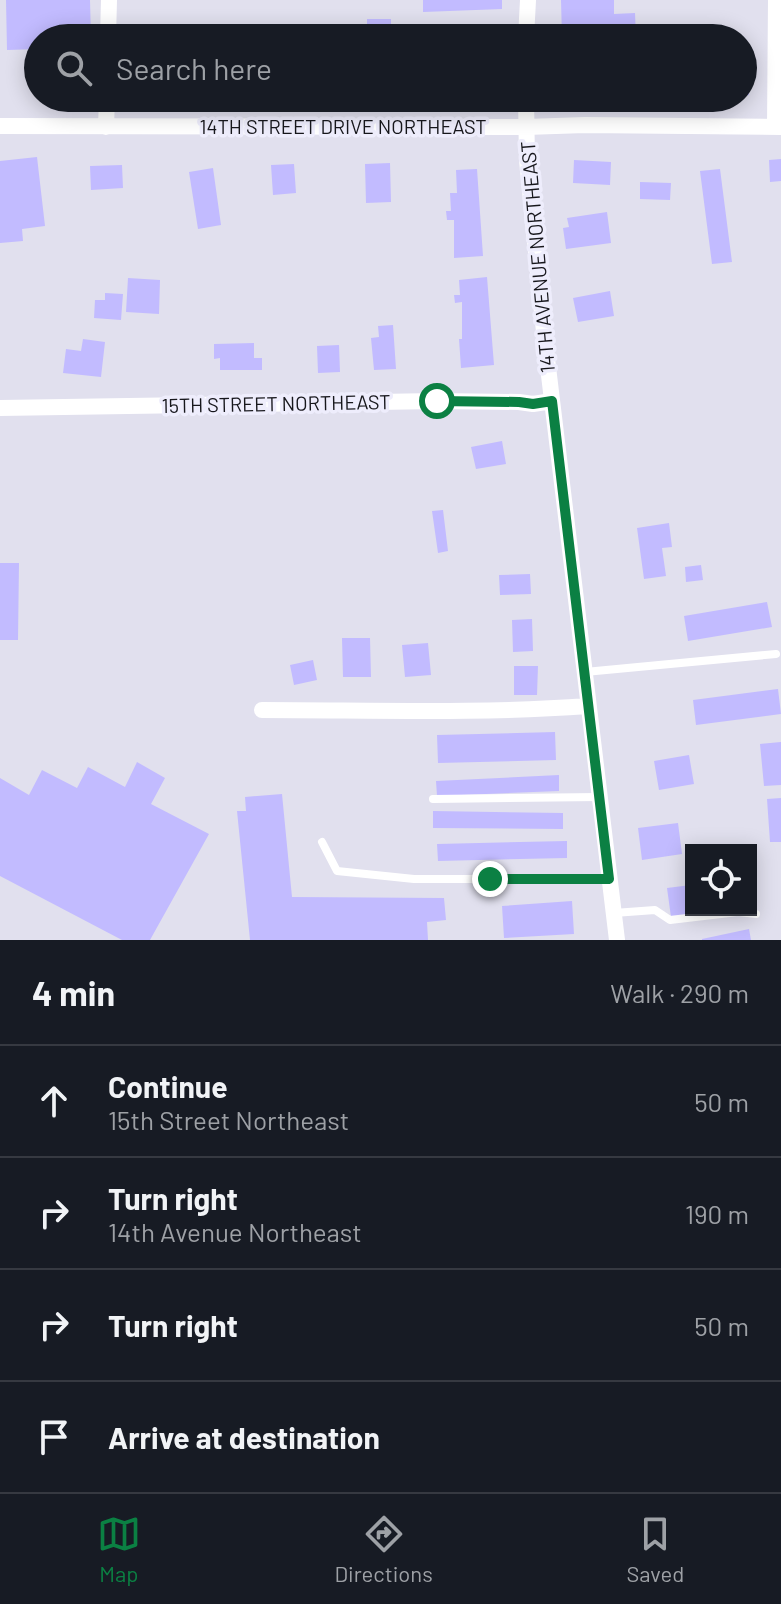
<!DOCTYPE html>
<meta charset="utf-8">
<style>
:root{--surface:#171b24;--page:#242831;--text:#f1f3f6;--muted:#9ea1a6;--line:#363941;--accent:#0b8043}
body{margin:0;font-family:Barlow,sans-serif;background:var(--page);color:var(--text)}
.controls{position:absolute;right:24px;bottom:24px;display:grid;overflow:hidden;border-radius:0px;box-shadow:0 4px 20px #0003}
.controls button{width:72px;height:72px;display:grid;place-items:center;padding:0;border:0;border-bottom:2px solid var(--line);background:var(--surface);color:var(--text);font:40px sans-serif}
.stop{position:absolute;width:24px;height:24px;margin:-18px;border:6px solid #0b8043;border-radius:50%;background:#fff}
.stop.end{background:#0b8043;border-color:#fff;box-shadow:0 2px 8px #0008}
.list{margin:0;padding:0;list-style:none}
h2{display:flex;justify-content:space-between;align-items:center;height:104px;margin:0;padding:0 32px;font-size:34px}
h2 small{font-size:26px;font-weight:400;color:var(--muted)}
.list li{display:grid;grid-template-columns:52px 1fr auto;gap:24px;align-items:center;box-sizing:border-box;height:112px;padding:0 32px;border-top:2px solid var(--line)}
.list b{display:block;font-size:30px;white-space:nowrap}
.list p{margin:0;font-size:26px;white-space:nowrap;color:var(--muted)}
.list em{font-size:26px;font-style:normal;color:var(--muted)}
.icon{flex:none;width:44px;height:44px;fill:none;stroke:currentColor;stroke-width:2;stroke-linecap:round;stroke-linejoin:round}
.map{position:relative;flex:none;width:781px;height:940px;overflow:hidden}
.search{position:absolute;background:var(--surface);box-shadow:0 4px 20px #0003;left:24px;right:24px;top:24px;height:88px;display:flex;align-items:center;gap:20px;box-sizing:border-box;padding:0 28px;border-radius:44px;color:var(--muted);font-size:30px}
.sheet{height:552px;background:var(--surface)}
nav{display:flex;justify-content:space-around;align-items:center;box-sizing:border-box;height:112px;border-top:2px solid var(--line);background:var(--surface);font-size:22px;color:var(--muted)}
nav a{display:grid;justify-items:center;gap:4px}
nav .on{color:var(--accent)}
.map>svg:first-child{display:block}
</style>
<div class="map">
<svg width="781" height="940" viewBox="0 0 781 940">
<rect width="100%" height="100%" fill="#e1e0ee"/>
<path fill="#c2bbff" d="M6,0H90L91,38H38V49L7,50Z
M423,0H502V9L423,12Z
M561,0H614V14L635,13L636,38H562Z
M367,19H391V38H367Z
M281,33H305V38H281Z
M743,65H747L749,95L743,96Z
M37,157L45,226L22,229L23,241L0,243V161Z
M781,159V181L770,182L769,160Z
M574,160L611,162L610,185L573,183Z
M390,163L391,202L366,203L365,164Z
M294,164L296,193L273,195L271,165Z
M122,165L123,188L91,190L90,166Z
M213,168L221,225L198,229L189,172Z
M477,169L483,256L454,258V220H447L446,211H451L450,193H457L456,170Z
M720,169L732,262L712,264L700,171Z
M640,182L671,183L670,200L640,199Z
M607,212L611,243L566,249L563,228L569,227L567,218Z
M487,277L494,365L461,368L459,339H462V302L455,303L454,295H460L459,280Z
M128,278L160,280L159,314L126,312Z
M610,291L614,316L578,322L573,298Z
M105,293L123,294L121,320L94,318L95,300H105Z
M393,325L396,369L374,370L371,338L379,337L378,326Z
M83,339L105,342L101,377L63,373L66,349L81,351Z
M254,343V358H262V370H220V358L214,359V344Z
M339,345L340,372L318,373L317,346Z
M502,441L506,464L476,469L471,447Z
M443,510L448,551L438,553L432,511Z
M669,523L672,547L662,548L666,576L644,579L637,528Z
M0,563H19L18,640H0Z
M701,565L703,580L686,582L685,567Z
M530,574L531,594L500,595L499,575Z
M767,602L772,627L688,641L684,616Z
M532,619L533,651L513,652L512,620Z
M342,638H370L371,677H343Z
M428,643L431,675L405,677L402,645Z
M313,660L317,680L294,685L290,665Z
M514,666H538L537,695H514Z
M778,689L781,714L696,725L693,700Z
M555,732L556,760L438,763L437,735Z
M781,742V785L764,786L760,744Z
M689,755L694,784L659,790L654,761Z
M137,762L165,778L151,804L209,834L150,940H122L0,876V778L29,795L42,770L77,788L88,767L125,787Z
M559,775V791L437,796L436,781Z
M282,794L292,897L444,898L446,920L427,922L428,940H250L237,811H246L245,797Z
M781,798V842H770L767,799Z
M433,811L563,813V829L433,828Z
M678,823L682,854L642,860L638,828Z
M567,841V858L438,861L437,844Z
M691,885V910L709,912L671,917L667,888Z
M572,901L574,934L504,938L502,906Z
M749,929L751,940H702V939Z"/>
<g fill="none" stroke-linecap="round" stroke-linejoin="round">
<path stroke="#fff" stroke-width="8" d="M585,672L776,654
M433,799L600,797
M322,842L337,871L414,879H609
M614,913L655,910L670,920L738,912L756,914"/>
<path stroke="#fff" stroke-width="16" d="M108,38L109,0
M526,38L528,0
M526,98L527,160L545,342L617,940
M0,126L526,127L585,125L781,127
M106,127L107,98
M775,127L776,0
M0,408L437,401L519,402L533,404L552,401
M262,710C371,710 480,714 588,706"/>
</g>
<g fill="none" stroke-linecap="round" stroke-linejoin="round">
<path stroke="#0b8043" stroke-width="10" d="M437,401L519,402L533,404L552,401L609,879H490"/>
</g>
<g text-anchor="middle" stroke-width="7" stroke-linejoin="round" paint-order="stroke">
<g font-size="20" fill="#17171c" stroke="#eeedfc">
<text x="343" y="134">14TH STREET DRIVE NORTHEAST</text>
<text transform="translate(538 257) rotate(-95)" y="7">14TH AVENUE NORTHEAST</text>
<text transform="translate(276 404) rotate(-1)" y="7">15TH STREET NORTHEAST</text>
</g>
</g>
</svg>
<div class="controls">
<button><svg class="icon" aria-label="locate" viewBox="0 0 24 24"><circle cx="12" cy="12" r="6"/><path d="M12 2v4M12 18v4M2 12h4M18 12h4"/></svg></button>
</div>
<div class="stop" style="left:437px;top:401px"></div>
<div class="stop end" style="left:490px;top:879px"></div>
<div class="search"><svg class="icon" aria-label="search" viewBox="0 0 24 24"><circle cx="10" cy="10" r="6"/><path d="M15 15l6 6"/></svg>Search here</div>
</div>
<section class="sheet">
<h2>4 min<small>Walk · 290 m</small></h2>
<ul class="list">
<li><svg class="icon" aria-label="ahead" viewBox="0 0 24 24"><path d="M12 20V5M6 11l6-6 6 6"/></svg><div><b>Continue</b><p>15th Street Northeast</p></div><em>50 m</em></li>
<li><svg class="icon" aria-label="right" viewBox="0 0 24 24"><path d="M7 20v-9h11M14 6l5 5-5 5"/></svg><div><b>Turn right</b><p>14th Avenue Northeast</p></div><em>190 m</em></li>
<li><svg class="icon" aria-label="right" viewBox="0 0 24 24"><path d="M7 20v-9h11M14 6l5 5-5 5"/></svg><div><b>Turn right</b></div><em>50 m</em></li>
<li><svg class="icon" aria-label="arrive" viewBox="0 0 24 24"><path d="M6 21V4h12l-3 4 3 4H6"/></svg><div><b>Arrive at destination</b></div></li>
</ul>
</section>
<nav>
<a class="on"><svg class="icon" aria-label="map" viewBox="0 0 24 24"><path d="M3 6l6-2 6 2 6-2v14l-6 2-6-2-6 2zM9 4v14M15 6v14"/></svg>Map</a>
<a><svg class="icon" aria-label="directions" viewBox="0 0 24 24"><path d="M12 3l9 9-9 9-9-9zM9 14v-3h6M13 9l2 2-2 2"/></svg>Directions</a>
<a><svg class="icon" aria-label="saved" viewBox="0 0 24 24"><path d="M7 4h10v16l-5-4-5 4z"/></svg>Saved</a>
</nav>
